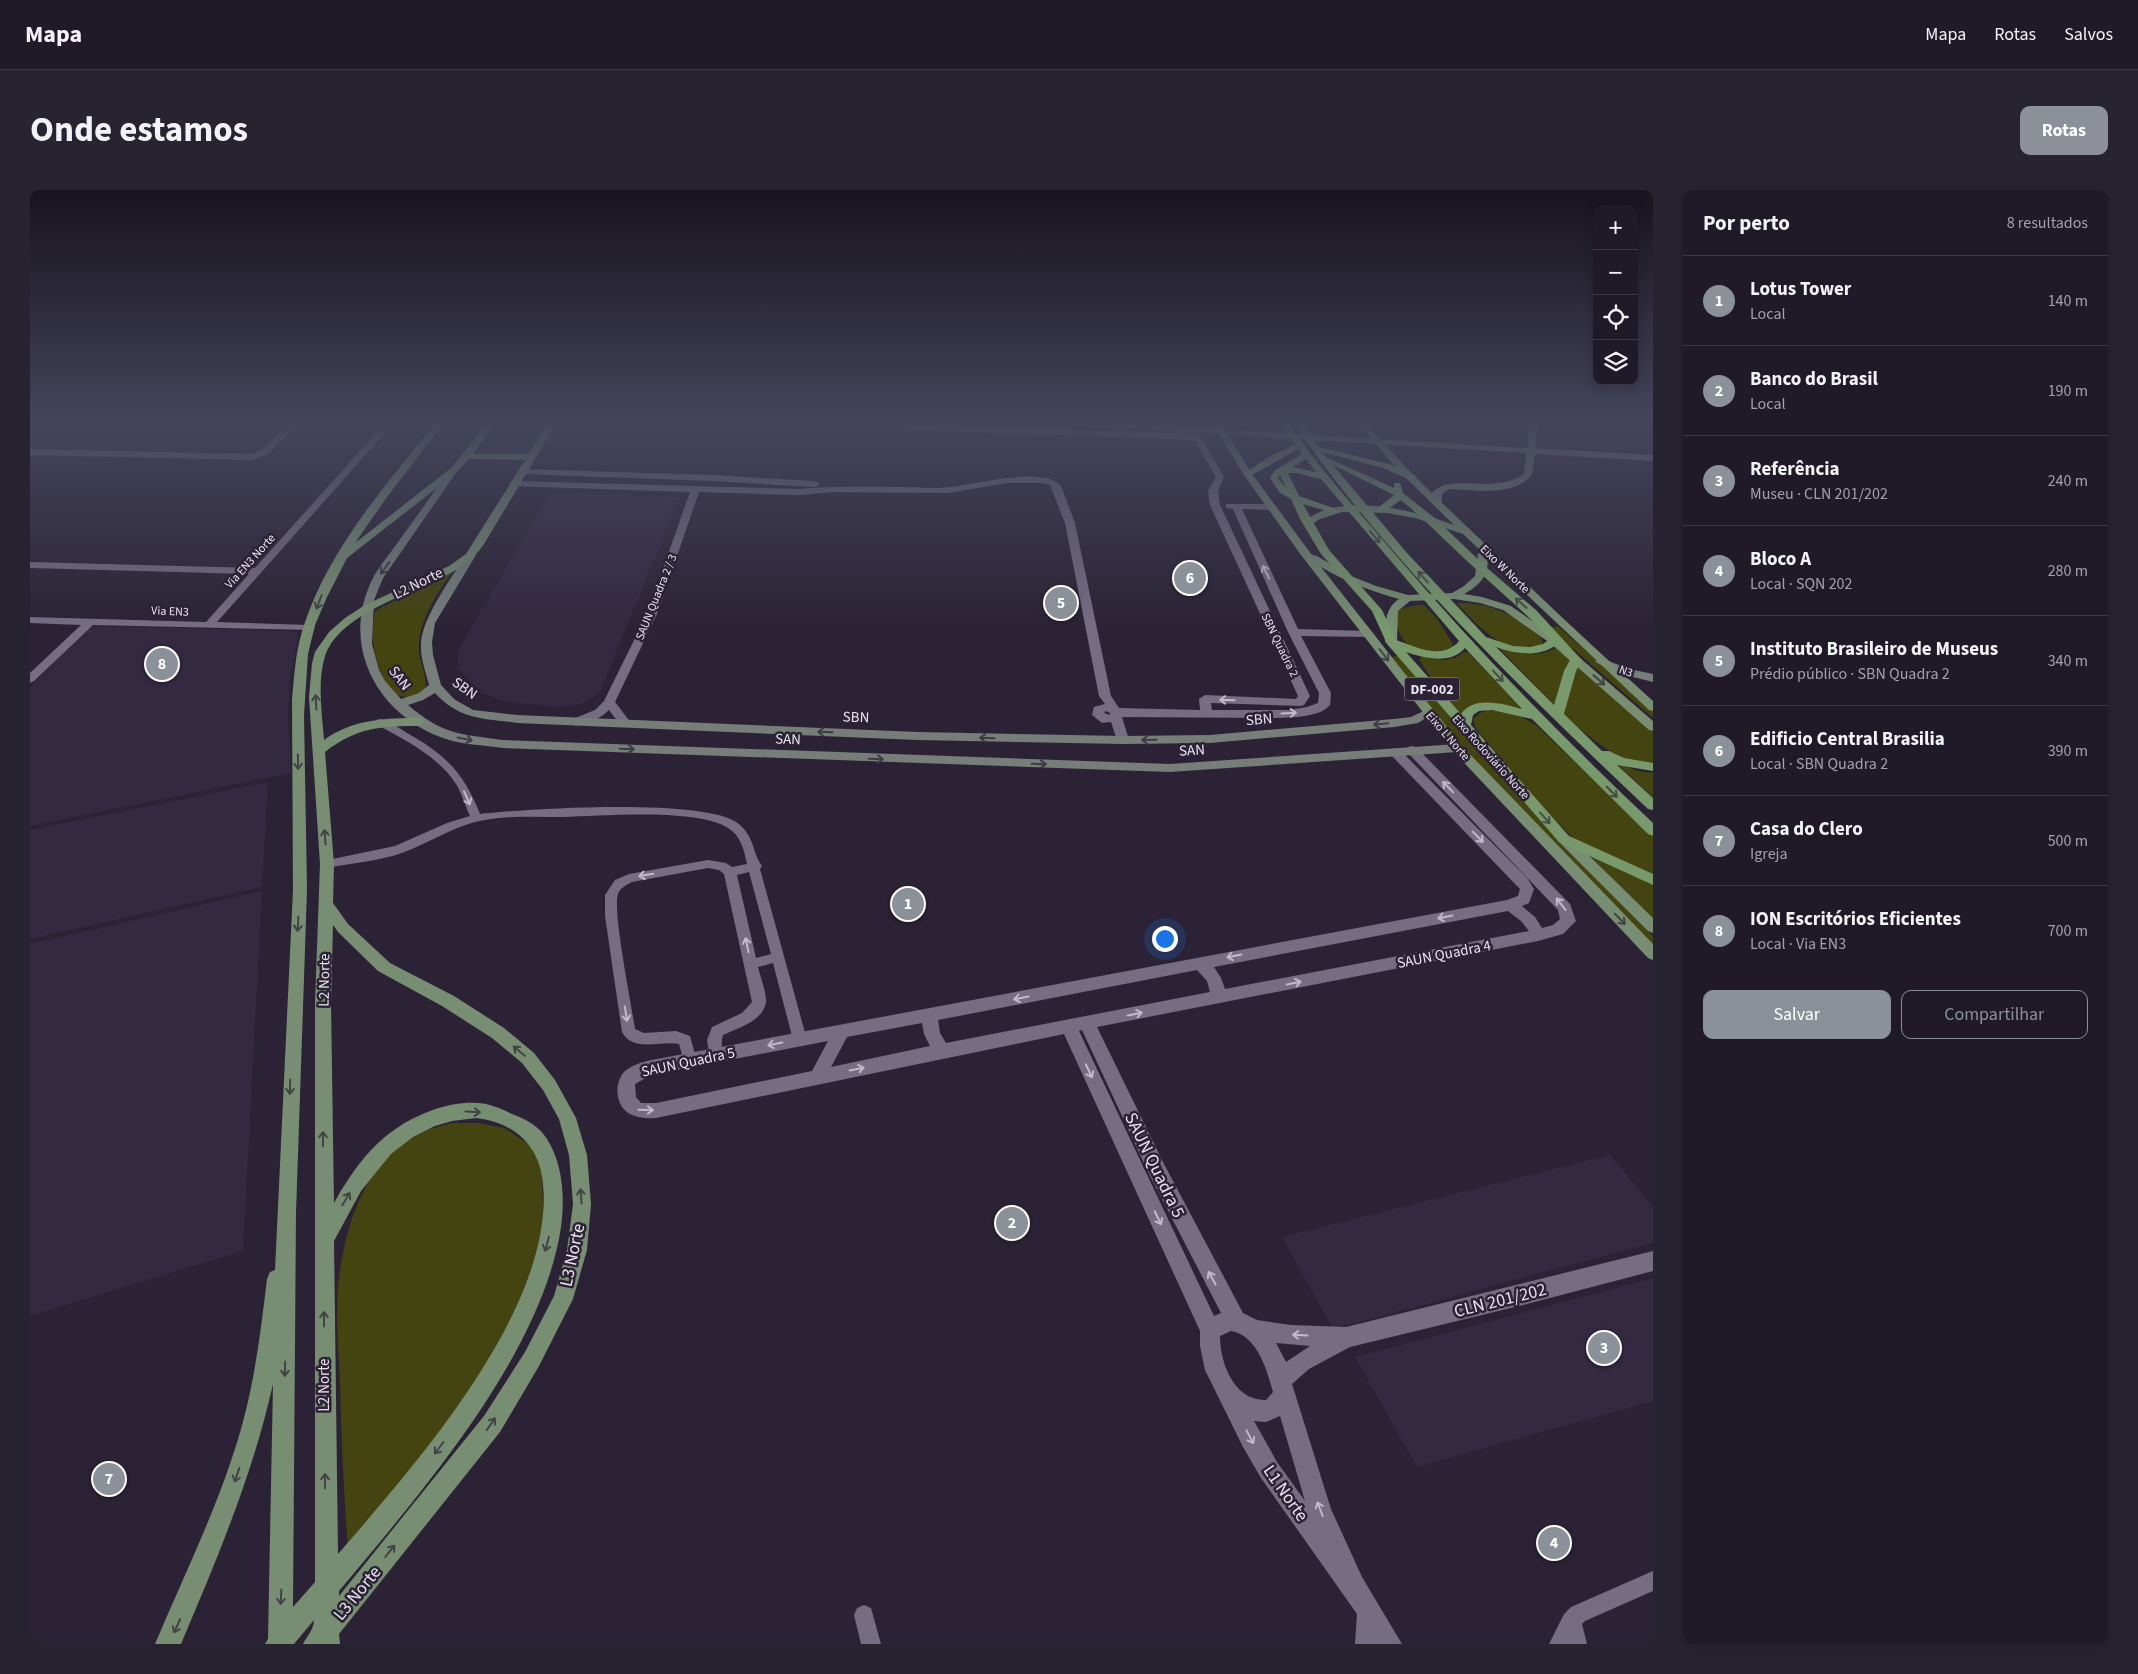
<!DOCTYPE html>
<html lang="pt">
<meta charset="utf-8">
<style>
:root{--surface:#201a28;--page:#282330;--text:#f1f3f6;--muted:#a2a1a8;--line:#3d3845;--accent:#8c9099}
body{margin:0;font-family:"Source Sans 3",sans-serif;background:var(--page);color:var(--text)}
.controls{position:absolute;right:15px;top:15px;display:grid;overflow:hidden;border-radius:10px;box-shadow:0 2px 12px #0003}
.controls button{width:45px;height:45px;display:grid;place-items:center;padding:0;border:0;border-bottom:1px solid var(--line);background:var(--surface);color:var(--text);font:25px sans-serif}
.you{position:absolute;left:1134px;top:748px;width:18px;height:18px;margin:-12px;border:4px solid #fff;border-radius:50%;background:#1a73e8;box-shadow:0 0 0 8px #1a73e833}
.badge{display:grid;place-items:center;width:32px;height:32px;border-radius:50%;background:var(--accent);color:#fff;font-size:16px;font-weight:700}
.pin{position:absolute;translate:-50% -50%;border:2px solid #fff;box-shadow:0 1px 5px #0006}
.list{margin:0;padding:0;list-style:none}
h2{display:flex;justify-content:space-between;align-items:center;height:65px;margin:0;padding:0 20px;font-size:21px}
h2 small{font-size:16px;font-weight:400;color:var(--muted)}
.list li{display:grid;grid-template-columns:32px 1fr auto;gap:15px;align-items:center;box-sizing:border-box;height:90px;padding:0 20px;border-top:1px solid var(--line)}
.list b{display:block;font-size:19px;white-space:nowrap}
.list p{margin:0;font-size:16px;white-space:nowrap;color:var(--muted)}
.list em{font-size:16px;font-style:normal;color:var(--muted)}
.actions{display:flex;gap:10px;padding:15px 20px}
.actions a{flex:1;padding:11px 0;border:1px solid var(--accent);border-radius:10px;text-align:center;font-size:18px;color:var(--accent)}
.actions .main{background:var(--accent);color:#fff}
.icon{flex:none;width:28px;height:28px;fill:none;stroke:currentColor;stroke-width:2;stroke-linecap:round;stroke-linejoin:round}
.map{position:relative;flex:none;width:1623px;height:1454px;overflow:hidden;border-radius:10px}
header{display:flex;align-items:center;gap:30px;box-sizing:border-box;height:70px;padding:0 25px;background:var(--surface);border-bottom:1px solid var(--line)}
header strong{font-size:24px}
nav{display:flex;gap:28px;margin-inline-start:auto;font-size:18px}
.intro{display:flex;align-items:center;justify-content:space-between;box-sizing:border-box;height:120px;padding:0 30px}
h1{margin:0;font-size:35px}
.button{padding:12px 22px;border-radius:10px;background:var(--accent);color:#fff;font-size:18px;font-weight:700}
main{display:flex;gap:30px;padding:0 30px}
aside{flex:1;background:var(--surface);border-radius:10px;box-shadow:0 2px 12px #0003}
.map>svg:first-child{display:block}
</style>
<header>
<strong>Mapa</strong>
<nav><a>Mapa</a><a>Rotas</a><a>Salvos</a></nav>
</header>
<div class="intro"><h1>Onde estamos</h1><a class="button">Rotas</a></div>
<main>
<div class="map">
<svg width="1623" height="1454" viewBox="0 0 1623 1454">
<rect width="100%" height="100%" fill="#2b2335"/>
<path fill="#332941" d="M520,303L650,307L569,504L554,513L532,517L475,512L451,503L429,479L427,462Z
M67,436L262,441L269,443L260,489L258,525L261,583L0,636V497L57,439Z
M238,592L232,697L0,749V640Z
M232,701L213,1061L0,1126V754Z
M1580,965L1623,1016V1053L1303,1139L1252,1047Z
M1623,1088V1211L1387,1277L1325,1167Z"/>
<path fill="#43440f" d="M424,379C407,404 387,431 389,463C390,474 399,490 395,500C390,504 383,507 377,507C354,508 344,466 343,448C342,439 344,430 345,421Z
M1427,413C1454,412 1476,421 1497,436C1504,441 1511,444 1513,453L1512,455C1507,456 1502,459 1497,459C1470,461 1443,431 1427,413Z
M1387,415H1394L1407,429L1423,454V457L1417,462C1386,463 1368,458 1365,423L1370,419Z
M1528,436L1623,521V528L1519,438Z
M1468,457C1488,465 1508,468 1526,458L1623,542V575C1609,574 1596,571 1583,563C1544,540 1501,490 1468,457Z
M1434,462H1438L1490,517L1487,519L1470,515L1433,524H1428L1409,501L1389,469L1392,466L1412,470L1425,468Z
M1368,466L1491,607L1623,746V757L1427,551L1361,467Z
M1459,520C1476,522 1491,525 1506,535L1623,646V731L1512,616L1446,539L1443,529L1450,523Z
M1585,572L1608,581L1623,583V607Z
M423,933H448L474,938L500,955L506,964L512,981L514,1055L464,1171L318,1360C314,1304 311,1249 310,1193C309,1162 305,1129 308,1098C313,1042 333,972 387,945C398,939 410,936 423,933Z"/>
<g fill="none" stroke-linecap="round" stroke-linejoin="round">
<path fill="#766d83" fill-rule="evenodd" d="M350,529C360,531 369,538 377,543C415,564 434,583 450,624C496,619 677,607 709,634C725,648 722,662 732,676L730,679L777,850L775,854L770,856L765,854L763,850L743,773L728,777C730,785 737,805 736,812C733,832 707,838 693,845C690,853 694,862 690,869L685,871L680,869L677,850L682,837L712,823L722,812L694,684L689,680L678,678L602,692C596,695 590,698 588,704C582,719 602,817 605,839L614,843L646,841L660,846L667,871L665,875L660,877L655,875L649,854C632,850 603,863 592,842L575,726V705L585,690L599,684L678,670L696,673L702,677L717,674C714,660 711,646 698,638C667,618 572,626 533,627C504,627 473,625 445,632C419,639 397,654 372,663C349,671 321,673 297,678L293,677L291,674L293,671L365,656L417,633L440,626C435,615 432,604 426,594C408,566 375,550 346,534L345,532L346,530ZM719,682L741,764L726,768L707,685Z
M1623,1381V1401L1555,1431L1552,1434L1557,1454H1519L1534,1424L1541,1417Z
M834,1415L841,1418L851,1454H831L824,1425L827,1418Z"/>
<path fill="#766d83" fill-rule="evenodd" d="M259,234H268L238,264L222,270L0,265V259L221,264L232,260Z
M354,234H363L187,432L279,435L283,436L285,438L283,440L63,435L4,491L0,493V483L51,435L0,433V427L176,432L219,384L0,378V372L225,378Z
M865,234L1156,243L1171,247L1194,287L1188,301L1190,315L1280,506L1274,515L1270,516L1181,513L1182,520H1259L1277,517L1288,513L1289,503L1258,442L1203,319L1196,318V314H1242L1247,317L1242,320L1212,319L1268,439L1338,441L1344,444L1338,447L1271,446L1301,503L1300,515C1289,528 1262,527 1246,528L1092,527L1099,550L1093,554L1087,550L1081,532L1072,533L1062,525L1064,517L1075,514L1069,506L1035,333L1020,295L1012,293H977L918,303L803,302L769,305L669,302L627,424L585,512L601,533L595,537L591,536L579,520C571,528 554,537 543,535L541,532L543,529L565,520L574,511L617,424L660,302L481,296V292L484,291L769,299C804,296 838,297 873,297C888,297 904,299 919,297C943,295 1014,275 1031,296L1045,333L1081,506L1089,518L1170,520L1169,509L1175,505L1266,509L1268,506L1180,315L1178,301L1186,287L1165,251L1128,248L872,240ZM1076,521L1080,523V525L1074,523Z
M491,279L683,285L785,291L790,294L785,297L683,291L488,284L487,282Z
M1382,556L1386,557L1540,714L1546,731L1533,744L1508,751L1067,837L1134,974L1213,1123L1227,1130L1261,1135L1316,1137L1623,1061V1081L1489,1116L1320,1157L1279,1179L1262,1194L1301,1319L1332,1387L1372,1454H1325L1327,1424L1231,1288L1213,1257L1175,1180L1170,1156V1141L1034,844L626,928C617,929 608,928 600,924C585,916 584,893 594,882C602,874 616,871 627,869L1477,710L1488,706L1490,699L1487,696L1361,565L1359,562L1365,558L1369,559L1497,688L1504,699L1499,713L1492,716L1505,727L1512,738L1523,735L1530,729L1528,720L1378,563L1376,560L1378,557ZM1478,721L1491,731L1499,741L1195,799L1191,788L1184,777ZM1167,780L1177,791L1180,802L916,853L910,843L908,830ZM892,833L894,844L900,856L801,877L817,847ZM1052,840L1120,986L1191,1123L1184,1126L1049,841ZM798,851L782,881L626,913H611L606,907L605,894L621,885ZM1201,1141C1227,1145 1237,1180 1243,1202L1236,1210C1204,1211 1190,1173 1190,1146ZM1246,1153L1280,1156L1256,1172ZM1250,1226L1275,1311L1247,1272L1224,1231L1236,1232Z"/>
<path fill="#777e7a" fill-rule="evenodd" d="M1048,234H1095L1497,258L1500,234H1508L1505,258L1623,265V271L1505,264L1502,285C1482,307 1445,300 1419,299L1412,304V313L1407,316L1402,313V303C1420,282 1465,305 1494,284L1496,263L1052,236Z
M424,277L428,280L353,388L344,410L342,454L349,480L355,491L371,509L389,503L399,495C396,482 390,468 391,454C391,429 422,387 436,365L441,362L446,365L405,433L402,452L403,465L411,495L424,509L443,520L487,525L888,542L1093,546L1180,545L1364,529L1381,527L1398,519L1404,523L1388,533L1364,537L1180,553L1093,554L888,550L487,533C452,528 430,530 405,503L393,510L378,515C413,545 430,544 473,550L1140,574L1427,554L1433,558L1427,562L1140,582L473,558C454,555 431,555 413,548C347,524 310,456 342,390C348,377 360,364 368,352C386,328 403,303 421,278Z
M1571,468L1599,479L1623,484V492L1591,484L1567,473L1565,471Z"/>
<path fill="#778e72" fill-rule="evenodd" d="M405,234H413L357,307L325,353L421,278L457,234H465L443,264H498L518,234H526L454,354C442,373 421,384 399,393C367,408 307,429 295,466C287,493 292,523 294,550C323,529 356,528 390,528L396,532L390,536C351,536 327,537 295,562L304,674L303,713L318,734L360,773L424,806L474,838L504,863L525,890L546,928L557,965L561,1014L557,1060L543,1109L509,1176L470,1242L309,1444L310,1454H273C277,1446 284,1439 284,1430L264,1454H235L238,1449L243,1194C223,1284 187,1369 151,1454H125C155,1383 190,1313 211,1239C225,1190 231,1139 237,1089L240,1082L245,1080L263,700L262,509C264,489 265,469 270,449C292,367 353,298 405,234ZM439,269L495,270L436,364L419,376L335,415L315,428L299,442L285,462L282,473L279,507L290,674L285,813V1392L263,1417L266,1023L277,700L274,525L278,464L285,435L297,407L317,368L427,282ZM303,735L308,742L348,781L412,816L462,848L492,873L513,900L529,929L539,965L543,1014L537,1060L524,1106L495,1162L454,1226L309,1406V1401C390,1304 512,1165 531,1037C535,1008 533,974 517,949C509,936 496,929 482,924C474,920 465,916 456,914C427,909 394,921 370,936C340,955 321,983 304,1013L301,813ZM446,928C480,932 506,951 512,986C531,1112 385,1275 308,1364L304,1051L331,1001L361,964L383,947L405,936L422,931Z
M1183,234H1191L1222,284L1282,365L1287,366L1321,386L1346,396L1378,405L1422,403L1434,396L1445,386L1448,364L1451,361L1433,344L1385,328L1357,323L1312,322L1290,329L1278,337L1273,334C1303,299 1388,321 1424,335L1367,279L1329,234H1337C1372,276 1412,313 1451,350C1508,405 1565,459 1623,511V521L1619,520L1458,368C1458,386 1450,395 1434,404L1452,407L1481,416L1528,449L1623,531V541L1619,540L1520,453L1473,420L1450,413L1424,409L1380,411L1368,421L1367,452L1361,455L1355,452C1356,435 1353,420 1369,409C1341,401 1316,392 1291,377L1431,555L1623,754V770L1618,768L1423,561L1271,365L1214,285Z
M1534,644L1539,646L1623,728V743L1618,741L1529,652L1527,649L1529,646Z"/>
<path fill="#78996c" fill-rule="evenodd" d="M1251,234H1259C1290,279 1328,321 1364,363C1445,458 1532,547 1623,633V646L1618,644L1502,529L1462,520L1449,521L1443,525L1441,535L1539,646L1623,684V695L1529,652L1357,454L1342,421L1291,364L1270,329L1261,309L1250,303L1240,288L1244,281L1272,264L1268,259C1259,264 1220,288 1215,287V283L1237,268L1265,254ZM1276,269L1286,282L1263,277ZM1258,283H1266L1291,289L1429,451C1412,471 1387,457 1366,450L1352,420L1299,360L1273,314L1304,323L1309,320L1269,306ZM1250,285L1256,298L1248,288ZM1435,458L1492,519C1474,514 1444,505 1431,524L1376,462C1394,468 1421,475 1435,458Z
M1266,234H1274L1289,257L1359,274L1386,286V290H1380L1353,278L1292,262L1296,267L1364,298V293H1370L1373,303L1406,329L1457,378L1506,420L1550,468L1552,470L1546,481L1534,524L1572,561H1579L1594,568L1623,573V581L1587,575L1623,608V620L1618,619C1503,510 1387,399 1291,272C1282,260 1275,247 1266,234ZM1303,275L1364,305L1349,317V321H1355L1371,310C1399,333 1423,359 1450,383C1474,405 1498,425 1520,449L1513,454L1500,457L1483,456L1456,447L1377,363ZM1526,455L1540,470L1534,481L1524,515L1466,457C1486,464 1508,468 1526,455Z"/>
</g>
<defs><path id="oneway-shaft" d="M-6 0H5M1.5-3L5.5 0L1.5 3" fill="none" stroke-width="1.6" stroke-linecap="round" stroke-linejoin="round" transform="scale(1.25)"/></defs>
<g stroke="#464c48">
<use href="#oneway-shaft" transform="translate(1345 347) rotate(50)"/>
<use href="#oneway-shaft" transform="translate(1393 387) rotate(-131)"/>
<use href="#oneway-shaft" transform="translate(1491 413) rotate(-139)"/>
<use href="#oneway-shaft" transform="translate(1468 486) rotate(47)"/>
<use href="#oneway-shaft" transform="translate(1582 602) rotate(45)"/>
<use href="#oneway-shaft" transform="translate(1515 628) rotate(48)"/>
</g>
<g stroke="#3e3a46">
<use href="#oneway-shaft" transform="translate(355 378) rotate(126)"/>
<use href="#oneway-shaft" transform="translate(1351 534) rotate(175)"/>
<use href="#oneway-shaft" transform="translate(795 542) rotate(-178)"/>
<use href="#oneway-shaft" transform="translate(957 548) rotate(-178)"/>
<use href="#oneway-shaft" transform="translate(435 549) rotate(11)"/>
<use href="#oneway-shaft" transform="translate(1119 550) rotate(179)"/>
<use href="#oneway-shaft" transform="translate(597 559) rotate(2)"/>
<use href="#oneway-shaft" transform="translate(846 569) rotate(2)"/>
<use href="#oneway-shaft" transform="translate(1009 574) rotate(2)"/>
</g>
<g stroke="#c1baca">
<use href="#oneway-shaft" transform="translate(1236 382) rotate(-117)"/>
<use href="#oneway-shaft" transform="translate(1197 510) rotate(-178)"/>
<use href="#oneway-shaft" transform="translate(1259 523) rotate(-3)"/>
<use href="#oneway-shaft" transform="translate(1418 597) rotate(-134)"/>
<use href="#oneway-shaft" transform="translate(437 608) rotate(66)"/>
<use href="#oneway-shaft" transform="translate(1448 647) rotate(46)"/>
<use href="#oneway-shaft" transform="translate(616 685) rotate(170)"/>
<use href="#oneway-shaft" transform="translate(1531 714) rotate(-128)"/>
<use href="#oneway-shaft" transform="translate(1415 727) rotate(169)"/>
<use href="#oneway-shaft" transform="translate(717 755) rotate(-102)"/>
<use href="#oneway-shaft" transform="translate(1204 766) rotate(168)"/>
<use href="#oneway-shaft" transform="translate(1264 793) rotate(-11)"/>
<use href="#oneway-shaft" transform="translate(991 808) rotate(169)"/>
<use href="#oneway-shaft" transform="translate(596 824) rotate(81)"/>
<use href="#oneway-shaft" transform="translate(1105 824) rotate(-11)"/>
<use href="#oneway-shaft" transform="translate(745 854) rotate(169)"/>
<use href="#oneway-shaft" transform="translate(827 879) rotate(-12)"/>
<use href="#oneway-shaft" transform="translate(1059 881) rotate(65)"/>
<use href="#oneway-shaft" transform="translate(616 920) rotate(1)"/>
<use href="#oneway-shaft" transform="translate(1128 1028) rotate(64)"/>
<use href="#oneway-shaft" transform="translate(1182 1088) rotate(-119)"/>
<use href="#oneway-shaft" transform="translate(1270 1145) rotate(-177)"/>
<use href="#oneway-shaft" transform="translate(1220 1247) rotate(62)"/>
<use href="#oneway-shaft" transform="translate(1290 1319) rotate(-111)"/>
</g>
<g stroke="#424347">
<use href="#oneway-shaft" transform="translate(289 412) rotate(111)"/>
<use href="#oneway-shaft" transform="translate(1354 465) rotate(53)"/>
<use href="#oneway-shaft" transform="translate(1569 490) rotate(41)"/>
<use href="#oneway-shaft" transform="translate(286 512) rotate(-93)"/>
<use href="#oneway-shaft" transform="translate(268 572) rotate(89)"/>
<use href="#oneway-shaft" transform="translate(295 647) rotate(-94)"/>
<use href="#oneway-shaft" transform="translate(1590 729) rotate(46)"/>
<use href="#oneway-shaft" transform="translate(268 734) rotate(93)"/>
<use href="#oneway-shaft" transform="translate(489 861) rotate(-140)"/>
<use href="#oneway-shaft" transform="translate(260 897) rotate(92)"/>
<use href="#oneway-shaft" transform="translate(443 922) rotate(3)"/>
<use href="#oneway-shaft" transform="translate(293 949) rotate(-90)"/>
<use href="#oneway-shaft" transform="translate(551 1006) rotate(-94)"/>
<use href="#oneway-shaft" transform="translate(316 1009) rotate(-59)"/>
<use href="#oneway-shaft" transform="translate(517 1054) rotate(105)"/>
<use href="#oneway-shaft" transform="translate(294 1129) rotate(-90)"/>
<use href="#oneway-shaft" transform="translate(255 1179) rotate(91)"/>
<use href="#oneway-shaft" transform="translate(461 1234) rotate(-55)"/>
<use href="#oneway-shaft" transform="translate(409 1258) rotate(127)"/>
<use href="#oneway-shaft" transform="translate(207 1285) rotate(109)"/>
<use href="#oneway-shaft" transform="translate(295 1291) rotate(-90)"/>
<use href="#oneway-shaft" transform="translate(360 1361) rotate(-51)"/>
<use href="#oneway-shaft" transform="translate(251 1407) rotate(92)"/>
<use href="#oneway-shaft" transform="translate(147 1436) rotate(115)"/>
</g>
<linearGradient id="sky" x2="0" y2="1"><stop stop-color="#18131d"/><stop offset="0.53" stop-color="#44455c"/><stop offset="1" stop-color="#44455c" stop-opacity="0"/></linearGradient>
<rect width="1623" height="438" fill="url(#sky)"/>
<g text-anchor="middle" stroke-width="5" stroke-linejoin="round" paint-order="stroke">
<g font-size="12" fill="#e9e4f0" stroke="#2b2335">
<text transform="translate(220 371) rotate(-48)" y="4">Via EN3 Norte</text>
<text transform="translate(1475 379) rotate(44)" y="4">Eixo W Norte</text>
<text transform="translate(626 407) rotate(-68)" y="4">SAUN Quadra 2 / 3</text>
<text transform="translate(140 421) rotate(2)" y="4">Via EN3</text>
<text transform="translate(1250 455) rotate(64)" y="4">SBN Quadra 2</text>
<text transform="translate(1596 481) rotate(20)" y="4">N3</text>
<text transform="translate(1418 546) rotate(49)" y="4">Eixo L Norte</text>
<text transform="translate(1461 567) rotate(48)" y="4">Eixo Rodoviário Norte</text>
</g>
<rect fill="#2b2335" stroke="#b0aab8" stroke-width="1" x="1374.5" y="487.5" width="55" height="23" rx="4"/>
<g font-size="14" font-weight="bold" fill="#e9e4f0">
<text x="1402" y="504">DF-002</text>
</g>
<g font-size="15" fill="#e9e4f0" stroke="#2b2335">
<text transform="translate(388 393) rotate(-26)" y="5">L2 Norte</text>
<text transform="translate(370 488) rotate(53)" y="5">SAN</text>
<text transform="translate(435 498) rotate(35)" y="5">SBN</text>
<text transform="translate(826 527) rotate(2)" y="5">SBN</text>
<text transform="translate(1229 529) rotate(-5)" y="5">SBN</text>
<text transform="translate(758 549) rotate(2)" y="5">SAN</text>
<text transform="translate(1162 560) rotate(-3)" y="5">SAN</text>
<text transform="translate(1414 764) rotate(-11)" y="5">SAUN Quadra 4</text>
<text transform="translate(294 790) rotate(-89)" y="5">L2 Norte</text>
<text transform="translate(658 872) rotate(-12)" y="5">SAUN Quadra 5</text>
<text transform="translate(294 1195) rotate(-90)" y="5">L2 Norte</text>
</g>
<g font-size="18" fill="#e9e4f0" stroke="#2b2335">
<text transform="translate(1125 975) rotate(64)" y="6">SAUN Quadra 5</text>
<text transform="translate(542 1065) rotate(-78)" y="6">L3 Norte</text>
<text transform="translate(1470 1110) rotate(-14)" y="6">CLN 201/202</text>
<text transform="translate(1256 1303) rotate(55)" y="6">L1 Norte</text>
<text transform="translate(327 1403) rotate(-51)" y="6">L3 Norte</text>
</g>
</g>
</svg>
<div class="controls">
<button>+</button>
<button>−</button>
<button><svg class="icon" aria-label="locate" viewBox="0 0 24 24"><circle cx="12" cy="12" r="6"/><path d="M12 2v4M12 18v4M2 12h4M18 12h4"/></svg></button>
<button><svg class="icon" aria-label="layers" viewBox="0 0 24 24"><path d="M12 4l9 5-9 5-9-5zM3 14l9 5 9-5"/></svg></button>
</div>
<div class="you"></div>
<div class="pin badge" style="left:878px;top:714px">1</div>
<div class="pin badge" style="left:982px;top:1033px">2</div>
<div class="pin badge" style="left:1574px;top:1158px">3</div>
<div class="pin badge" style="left:1524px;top:1353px">4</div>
<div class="pin badge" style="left:1031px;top:413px">5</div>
<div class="pin badge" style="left:1160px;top:388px">6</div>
<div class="pin badge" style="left:79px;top:1289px">7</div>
<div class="pin badge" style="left:132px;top:474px">8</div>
</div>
<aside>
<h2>Por perto<small>8 resultados</small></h2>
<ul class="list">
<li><span class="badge">1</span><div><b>Lotus Tower</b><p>Local</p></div><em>140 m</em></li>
<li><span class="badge">2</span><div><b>Banco do Brasil</b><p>Local</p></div><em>190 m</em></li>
<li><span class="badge">3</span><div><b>Referência</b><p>Museu · CLN 201/202</p></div><em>240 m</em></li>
<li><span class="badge">4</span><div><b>Bloco A</b><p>Local · SQN 202</p></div><em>280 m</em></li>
<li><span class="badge">5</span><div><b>Instituto Brasileiro de Museus</b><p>Prédio público · SBN Quadra 2</p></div><em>340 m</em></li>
<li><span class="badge">6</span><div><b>Edificio Central Brasilia</b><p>Local · SBN Quadra 2</p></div><em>390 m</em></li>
<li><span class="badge">7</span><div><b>Casa do Clero</b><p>Igreja</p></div><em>500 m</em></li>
<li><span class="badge">8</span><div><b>ION Escritórios Eficientes</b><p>Local · Via EN3</p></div><em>700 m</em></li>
</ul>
<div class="actions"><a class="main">Salvar</a><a>Compartilhar</a></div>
</aside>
</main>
